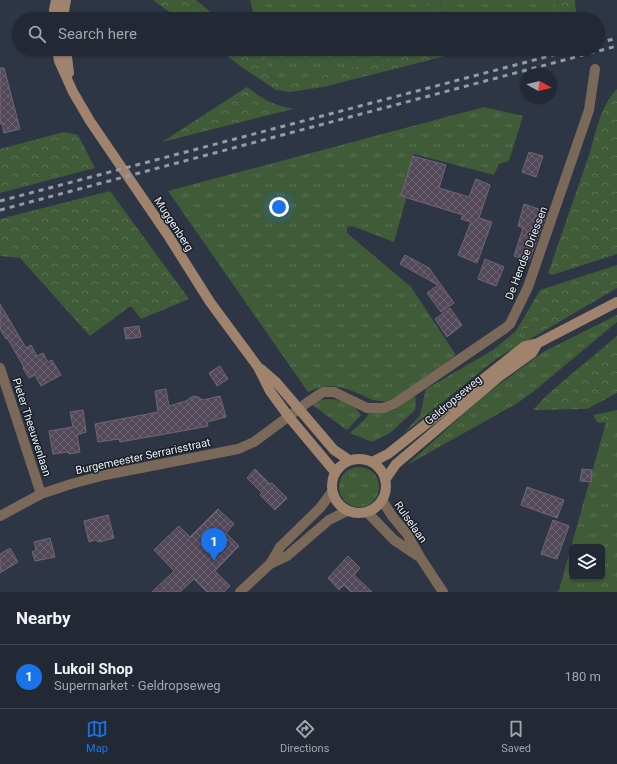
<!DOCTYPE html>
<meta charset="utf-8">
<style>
:root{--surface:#222834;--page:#2e3440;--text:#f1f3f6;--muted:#a2a6ac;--line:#3f444f;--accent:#1a73e8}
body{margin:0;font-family:Roboto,sans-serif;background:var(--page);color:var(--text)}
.controls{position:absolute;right:12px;bottom:12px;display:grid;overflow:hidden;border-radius:6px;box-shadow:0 1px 3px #0004}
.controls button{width:36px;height:36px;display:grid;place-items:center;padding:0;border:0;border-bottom:1px solid var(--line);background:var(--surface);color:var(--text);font:20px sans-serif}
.compass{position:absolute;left:521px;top:68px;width:36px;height:36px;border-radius:50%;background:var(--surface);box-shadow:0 1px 3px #0004;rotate:98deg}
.you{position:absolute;left:279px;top:207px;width:14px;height:14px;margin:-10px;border:3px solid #fff;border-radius:50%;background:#1a73e8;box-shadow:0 0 0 6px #1a73e833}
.badge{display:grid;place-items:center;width:26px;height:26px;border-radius:50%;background:var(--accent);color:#fff;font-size:13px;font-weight:700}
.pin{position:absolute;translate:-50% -33px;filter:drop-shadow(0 1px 2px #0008)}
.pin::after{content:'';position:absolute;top:21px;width:14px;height:12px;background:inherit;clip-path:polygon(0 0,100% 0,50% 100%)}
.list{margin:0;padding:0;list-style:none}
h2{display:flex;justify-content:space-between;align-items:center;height:52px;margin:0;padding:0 16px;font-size:17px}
h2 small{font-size:13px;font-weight:400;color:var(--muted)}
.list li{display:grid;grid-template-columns:26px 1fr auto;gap:12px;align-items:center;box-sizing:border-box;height:64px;padding:0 16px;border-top:1px solid var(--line)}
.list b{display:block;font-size:15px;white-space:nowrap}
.list p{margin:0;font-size:13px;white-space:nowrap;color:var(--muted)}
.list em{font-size:13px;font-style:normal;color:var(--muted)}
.icon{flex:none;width:22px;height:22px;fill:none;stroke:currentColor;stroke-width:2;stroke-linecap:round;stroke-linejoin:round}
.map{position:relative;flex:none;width:617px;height:592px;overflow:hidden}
.search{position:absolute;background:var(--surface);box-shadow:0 1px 3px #0004;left:12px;right:12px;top:12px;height:44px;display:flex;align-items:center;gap:10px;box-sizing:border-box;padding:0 14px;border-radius:22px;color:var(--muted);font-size:15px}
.sheet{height:116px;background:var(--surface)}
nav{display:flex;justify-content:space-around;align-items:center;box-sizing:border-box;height:56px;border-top:1px solid var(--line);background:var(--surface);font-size:11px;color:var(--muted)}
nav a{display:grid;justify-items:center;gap:2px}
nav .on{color:var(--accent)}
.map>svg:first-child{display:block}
</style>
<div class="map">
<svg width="617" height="592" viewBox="0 0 617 592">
<defs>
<pattern id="grass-tufts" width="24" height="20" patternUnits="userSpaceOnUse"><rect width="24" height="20" fill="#3f5b38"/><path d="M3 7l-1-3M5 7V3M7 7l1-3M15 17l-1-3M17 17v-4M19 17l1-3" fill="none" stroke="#5b7356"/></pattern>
<pattern id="forest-crowns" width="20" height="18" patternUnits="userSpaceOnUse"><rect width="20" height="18" fill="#3f5b38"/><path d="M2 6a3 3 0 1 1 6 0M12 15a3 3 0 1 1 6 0" fill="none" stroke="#5b7356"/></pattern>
<pattern id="building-cross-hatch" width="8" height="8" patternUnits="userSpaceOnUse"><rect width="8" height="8" fill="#524857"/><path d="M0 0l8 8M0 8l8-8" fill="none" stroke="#6b6370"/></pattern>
</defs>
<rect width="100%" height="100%" fill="#2e3645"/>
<path fill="url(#grass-tufts)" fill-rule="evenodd" d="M250,0H426L430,19H255Z
M440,0H555V14L535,19H444Z
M263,49H419L299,82H287L272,78Z
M484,107L523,116L509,161L499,164L494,175L414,154L403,197L406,199L394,242L352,226L347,227V233L360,244L411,287L456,355L393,399C389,400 385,402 380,401C374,401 368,398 362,395C342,386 329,382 308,392L168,191Z
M617,315V322L533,392L516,404L407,465L481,398L543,352Z
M532,327L537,335L496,359L403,434L420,415L426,389L493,350L516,331Z
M415,395L416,402L415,410L390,433L372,442L350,433L365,419L369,413L395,410Z
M330,399C341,400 354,404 361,415L347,430L311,404L316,400Z
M617,421V592H557L559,590L606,422ZM572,547H602V577H572Z
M339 487a20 20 0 1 1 40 0a20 20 0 1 1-40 0Z"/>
<path fill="url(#forest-crowns)" d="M153,0H196L219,19H179Z
M426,0H440L444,19H430Z
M555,0H575L576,14L574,19H535L555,14Z
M218,49H256L266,57L272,78L287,82H299L419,49H473L323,87L290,92L276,90L243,68Z
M247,87C264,100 272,104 293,109L162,142Z
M617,89V254L552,275L548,273C562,234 575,195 589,155C596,133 600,106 617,89Z
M64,132L78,135L95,168L0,193V149Z
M110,191L189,299L141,319L132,307H129L90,336L20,258L0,256V219Z
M617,265V288L537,335L532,327L516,331L540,290Z
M617,336V393L587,409L533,410L548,394Z
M617,410V421L598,423L593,415Z"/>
<path fill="url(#building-cross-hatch)" stroke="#716677" d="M0,68H4L20,129L4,133L2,123L0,124Z
M529,152L543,156L536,177L522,172Z
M413,156L446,165L439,188L469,197L476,179L490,185L479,218L492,222L477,263L458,255L471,222L461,219L463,215L401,196Z
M524,204L547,212L529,261L514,256L523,228L518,226Z
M405,255L429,268L454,303L441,312L427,293L438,285L400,264Z
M485,259L504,267L496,286L478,279Z
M0,304L26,348L31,345L37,356L43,353L48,362L52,360L61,375L41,386L35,375L29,378L23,368L24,367L7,338L6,339L0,329Z
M450,308L462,325L447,337L435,319Z
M139,326L141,337L126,339L124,328Z
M220,366L228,379L217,386L209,373Z
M166,389L169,406L186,401L193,396L198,397L203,400L220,396L226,417L207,422L208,426L193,429L120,442L119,439L98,442L95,424L158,412L155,391Z
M83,410L86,432L77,435L80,452L69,454L68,452L53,454L49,431L73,427L70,412Z
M255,469L270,484L272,483L287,498L275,510L260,495L262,493L247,478Z
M582,469L592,470L591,482L580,481Z
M527,487L564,500L557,518L521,505Z
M218,509L234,524L226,533L239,546L215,571L230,586L224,592H207L194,579L180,592H152L174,571L154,550L179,526L190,537Z
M108,515L114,538L99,542L95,540L89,542L84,521Z
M553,520L569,526L557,559L541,554Z
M50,538L55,557L35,561L32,552L36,550L34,542Z
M10,548L18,562L0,573V554Z
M348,556L360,568L354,575L372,592H351L344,585L339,590L328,578Z"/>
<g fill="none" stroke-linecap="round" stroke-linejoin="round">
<path stroke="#7a6859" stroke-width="10" d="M0,368L41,494
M382,500L392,516L407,534L420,557L443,592
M367,512L394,540L418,556
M0,516L41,494L71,484L105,475L238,449L254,442L308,402L323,392H334L367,408H383L394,404L504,329L510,324L528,287L589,110L595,69"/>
<path stroke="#7a6859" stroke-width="10" d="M270,564L280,547L320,508L332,492
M240,592L270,564L287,556L329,520L347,511"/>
<path stroke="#a0836c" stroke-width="10" d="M55,19L54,10L56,0
M65,19L64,11L66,0
M57,49L59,61L73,92L90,121L169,237L210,302L258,367L270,391L289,417L335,472
M66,49L69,73
M261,369L276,382L334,450L349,460
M332 486a27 27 0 1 1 54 0a27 27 0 1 1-54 0Z
M372,462L388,454L525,346L538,343L617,302
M385,480L396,464L500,376L532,353L538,343"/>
<path stroke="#949ba6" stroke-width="3" stroke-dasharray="5 5" stroke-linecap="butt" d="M598,43L617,38
M0,201L576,49
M0,210L617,46"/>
</g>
<g text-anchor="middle" stroke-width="3" stroke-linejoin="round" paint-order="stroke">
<g font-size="11" fill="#e9eff8" stroke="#1a1e25">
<text transform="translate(174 224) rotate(57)" y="4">Muggenberg</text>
<text transform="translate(526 253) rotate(-69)" y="4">De Hendse Driessen</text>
<text transform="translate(453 400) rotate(-40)" y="4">Geldropseweg</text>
<text transform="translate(32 427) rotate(72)" y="4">Pieter Theeuwenlaan</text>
<text transform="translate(143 456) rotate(-12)" y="4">Burgemeester Serrarisstraat</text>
<text transform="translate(411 522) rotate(55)" y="4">Rulselaan</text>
</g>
</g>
</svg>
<div class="controls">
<button><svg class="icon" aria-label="layers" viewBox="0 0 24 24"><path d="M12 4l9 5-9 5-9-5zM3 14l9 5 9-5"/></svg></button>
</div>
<svg class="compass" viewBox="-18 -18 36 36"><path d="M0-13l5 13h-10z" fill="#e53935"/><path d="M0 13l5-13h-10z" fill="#a2a6ac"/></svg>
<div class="you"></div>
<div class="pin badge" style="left:214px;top:561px">1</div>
<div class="search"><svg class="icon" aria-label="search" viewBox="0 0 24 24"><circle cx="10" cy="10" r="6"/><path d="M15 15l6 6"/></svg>Search here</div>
</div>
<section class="sheet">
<h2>Nearby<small></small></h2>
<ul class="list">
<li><span class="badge">1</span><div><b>Lukoil Shop</b><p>Supermarket · Geldropseweg</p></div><em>180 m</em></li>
</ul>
</section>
<nav>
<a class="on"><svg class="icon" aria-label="map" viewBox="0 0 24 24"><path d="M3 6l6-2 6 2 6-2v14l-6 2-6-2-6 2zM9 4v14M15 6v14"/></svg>Map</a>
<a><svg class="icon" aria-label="directions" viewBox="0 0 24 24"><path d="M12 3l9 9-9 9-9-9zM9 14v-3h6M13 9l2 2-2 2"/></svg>Directions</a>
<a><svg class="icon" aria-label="saved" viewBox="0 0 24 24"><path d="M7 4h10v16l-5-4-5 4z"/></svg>Saved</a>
</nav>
